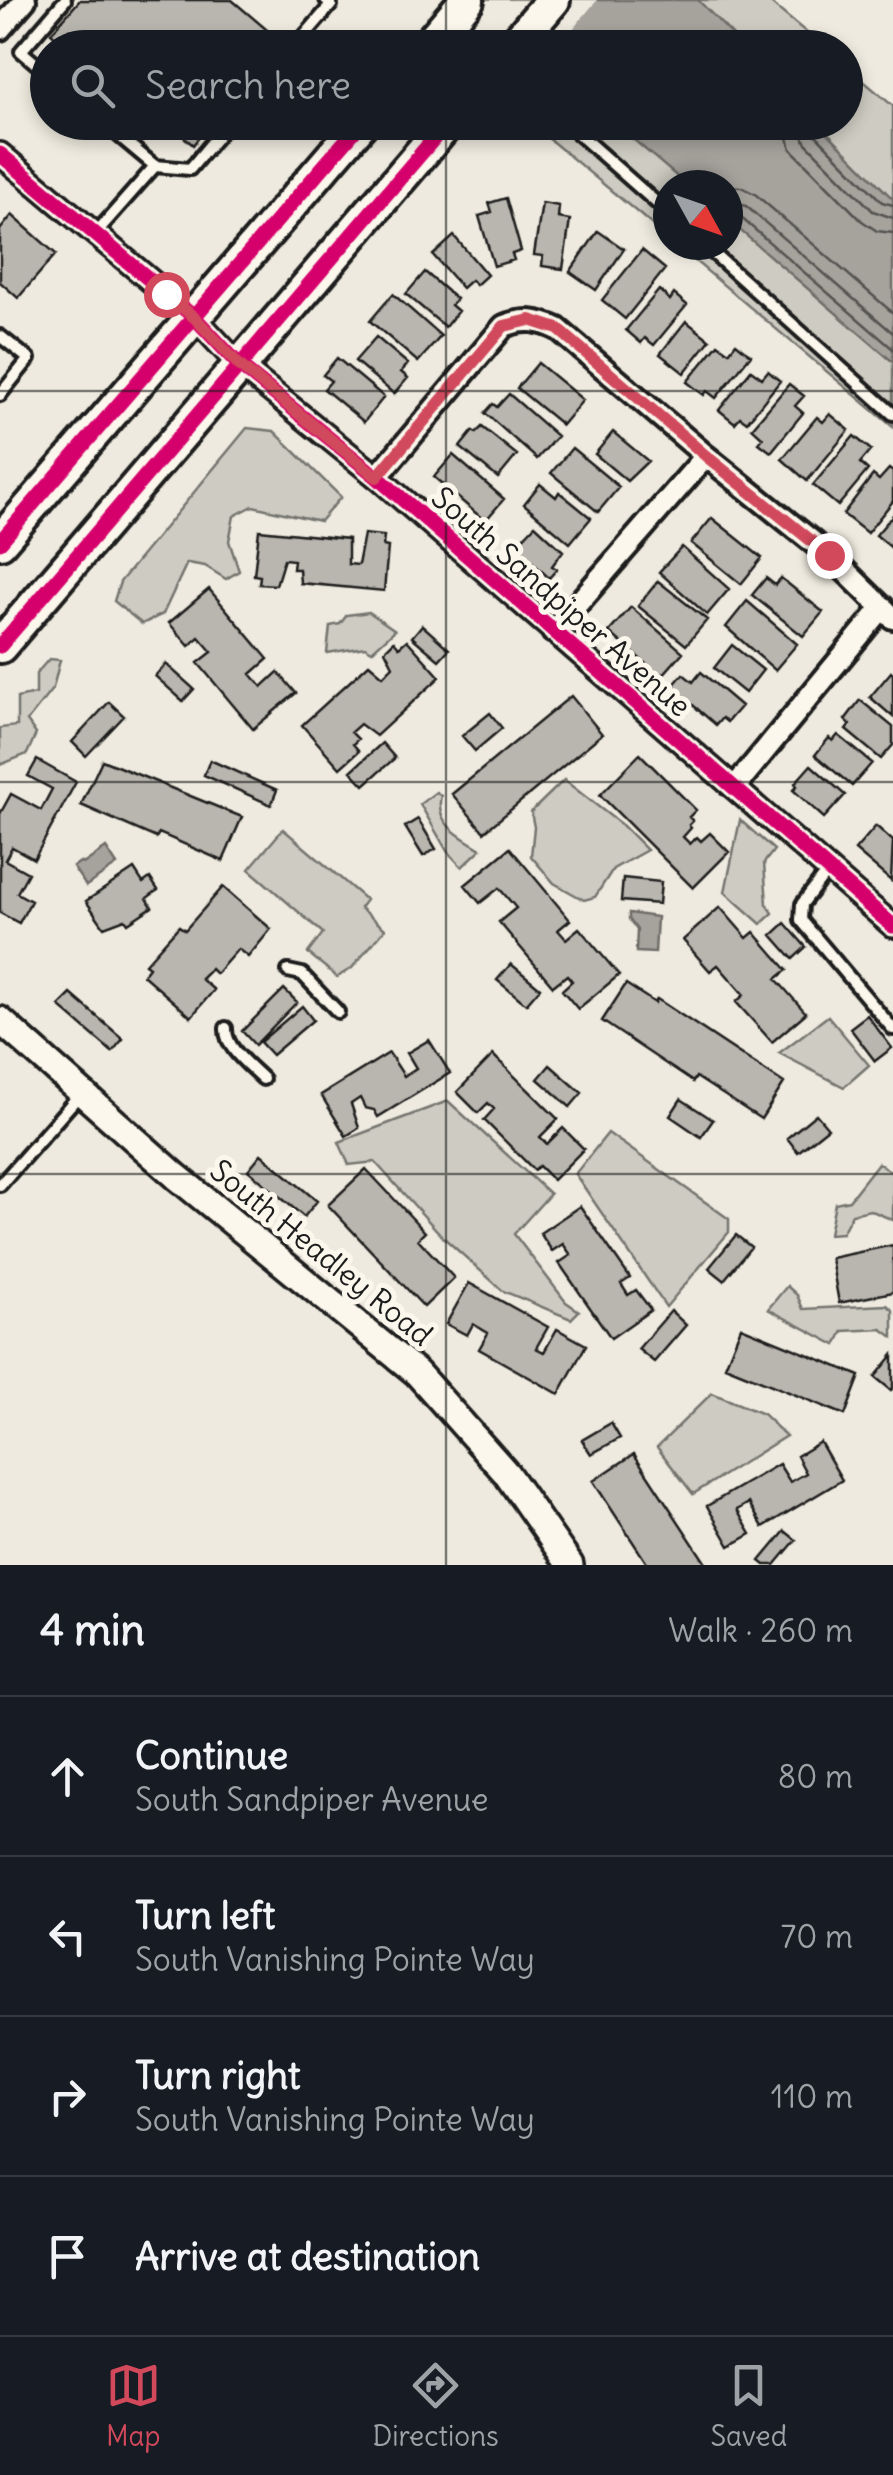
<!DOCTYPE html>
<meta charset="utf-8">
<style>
:root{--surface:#171b24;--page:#242831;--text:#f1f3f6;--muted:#9ea1a6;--line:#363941;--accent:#d1495b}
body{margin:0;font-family:Delius,sans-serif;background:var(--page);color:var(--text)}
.compass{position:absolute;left:653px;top:170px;width:90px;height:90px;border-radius:50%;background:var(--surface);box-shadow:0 5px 15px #0003;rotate:130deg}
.stop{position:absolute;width:30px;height:30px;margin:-22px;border:8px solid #d1495b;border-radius:50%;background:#fff}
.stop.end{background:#d1495b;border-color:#fff;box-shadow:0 2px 10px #0008}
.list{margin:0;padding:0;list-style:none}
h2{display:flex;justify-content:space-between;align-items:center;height:130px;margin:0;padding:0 40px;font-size:42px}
h2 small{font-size:32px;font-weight:400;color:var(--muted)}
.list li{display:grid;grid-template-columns:65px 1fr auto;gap:30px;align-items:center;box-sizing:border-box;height:160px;padding:0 40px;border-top:2px solid var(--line)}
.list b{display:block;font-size:38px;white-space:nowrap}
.list p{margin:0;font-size:32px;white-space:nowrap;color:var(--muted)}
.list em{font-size:32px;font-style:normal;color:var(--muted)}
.icon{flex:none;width:55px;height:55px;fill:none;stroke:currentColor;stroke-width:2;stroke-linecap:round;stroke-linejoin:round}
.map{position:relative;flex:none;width:893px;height:1565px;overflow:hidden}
.search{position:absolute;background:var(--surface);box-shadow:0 5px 15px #0003;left:30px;right:30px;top:30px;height:110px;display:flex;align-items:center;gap:25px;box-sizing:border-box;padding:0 35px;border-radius:55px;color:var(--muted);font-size:38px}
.sheet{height:770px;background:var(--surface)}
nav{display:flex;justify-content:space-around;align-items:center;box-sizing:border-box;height:140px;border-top:2px solid var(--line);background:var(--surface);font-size:28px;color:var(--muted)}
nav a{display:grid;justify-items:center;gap:5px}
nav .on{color:var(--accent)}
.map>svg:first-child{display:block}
</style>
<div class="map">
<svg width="893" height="1565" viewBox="0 0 893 1565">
<rect width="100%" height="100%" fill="#eeeadf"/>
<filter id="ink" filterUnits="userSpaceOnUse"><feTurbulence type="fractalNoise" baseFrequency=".01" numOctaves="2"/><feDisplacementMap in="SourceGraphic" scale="20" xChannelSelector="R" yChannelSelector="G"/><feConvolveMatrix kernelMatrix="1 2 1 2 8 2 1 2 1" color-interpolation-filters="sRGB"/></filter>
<g filter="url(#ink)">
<path fill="#ceccc2" stroke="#75746f" stroke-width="2.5" d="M617,0H767L824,47L577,48Z
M846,66L893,106V427L676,245H728V185H668V238L530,123L846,122Z
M247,428L274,431L341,497L320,521L253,506L234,516L229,541L239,571L226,579L205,566L187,563L163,614L142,624L114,601L120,582Z
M369,612L395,630L372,651L365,647L327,653L330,626L340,624L347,615Z
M49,659L60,660L53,688L27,721L36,734L27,754L0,765V728L17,726V698L36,694V674Z
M564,780L623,826L647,850L613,869L595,897L584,900L554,883L531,856L534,827L531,812Z
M436,792L441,796C434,823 460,837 481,849L462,867L447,851L420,804Z
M740,820L774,850L764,863L767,904L773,913L761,924L725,892Z
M283,829L366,900L360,908L385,929L352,968L337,977L308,953L323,933L249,869Z
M828,1016L869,1065L844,1087L779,1053Z
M448,1101L550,1194L514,1234L566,1302L579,1311L571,1319L503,1291L443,1237L375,1162L349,1165L339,1142Z
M608,1133L729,1219V1232L666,1307L575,1174Z
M878,1163L893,1173V1220L870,1210L852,1214L842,1233L829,1234L835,1203L849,1200Z
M787,1286L797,1295L803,1309L887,1305L893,1310V1337L882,1329L843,1331L836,1345L768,1309Z
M712,1393L763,1414L786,1436L693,1494L657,1447Z"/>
<path fill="#a6a39d" stroke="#6f6d69" stroke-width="2.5" d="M482,0H698L744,47H531Z
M614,123H818L893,199V362L728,220V185H687Z
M106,848L117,865L86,886L73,867L80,862L83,864Z
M629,913L657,917L655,953L636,952L637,930L629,919Z"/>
<path fill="#eeeadf" d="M477,0H597L557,48H524Z"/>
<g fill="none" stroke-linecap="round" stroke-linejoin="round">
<path stroke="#535250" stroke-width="2.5" d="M784,122L791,149L862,221L877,231L893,233
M799,122L805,142L873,211L893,218
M811,122L814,133L882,202L893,205
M728,186L741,187L755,194L893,313
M728,201L746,206L893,333
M728,214L739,216L893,349"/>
</g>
<path fill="#b9b6af" stroke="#1c1c1c" stroke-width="2.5" d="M80,0H232L280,41L275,48H68L51,33Z
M78,122H109L96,138Z
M167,122H211L193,145Z
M506,198L521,251L512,254L514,260L494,266L479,216L492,212L489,203Z
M542,203L559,206L558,218L570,220L563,269L542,266L543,256L534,255Z
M12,215L56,254L18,298L0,282V230Z
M598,231L624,249L596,290L570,272Z
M454,236L487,275L476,285L471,280L462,288L433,255Z
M642,250L665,269L625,319L602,300Z
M425,272L456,299L451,305L458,311L445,327L406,294Z
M659,290L670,300L674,294L687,305L654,345L645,338L641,343L626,330Z
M393,294L441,336L418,362L370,321Z
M686,321L710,340L684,373L660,354Z
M376,337L408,364L401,372L408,378L394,394L355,361Z
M736,343L751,355L716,398L707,391L704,395L687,382L718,344L729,352Z
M337,358L384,397L364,422L324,389L331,381L323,375Z
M538,363L583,400L562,425L517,388Z
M751,370L762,378L768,371L780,381L747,422L740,417L735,423L719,410Z
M789,384L804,396L795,406L803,413L771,452L759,443L763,438L752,428Z
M509,394L557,436L537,459L485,413L493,404L497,407Z
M830,414L849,430L807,481L782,459L817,417L823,422Z
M482,427L517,455L498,478L460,447L473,431L476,433Z
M613,432L648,461L627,481L595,454Z
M854,436L871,450L860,463L868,470L838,506L813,485Z
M572,448L619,487L598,512L551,473Z
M453,455L504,499L485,521L434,477Z
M889,469L893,472V501L867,533L843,514L873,475L879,480Z
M540,484L556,497L559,492L591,518L570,543L524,504Z
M893,515V549L876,535Z
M712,518L762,558L741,584L691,543Z
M535,525L563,551L552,566L557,569L549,578L515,546Z
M259,530L348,539V564L358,565L364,534L384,536L383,546L388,547L384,591L300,583L299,569H293L294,560L284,559L276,585L259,584L260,576L254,575Z
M682,547L729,589L707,615L659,572Z
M766,578L775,585L781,578L823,612L803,636L752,595Z
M658,581L707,620L686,645L638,606Z
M209,589L268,659L251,674L262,687L278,672L296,693L253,729L198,663L212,652L199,637L189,646L169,623Z
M747,601L797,644L775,670L726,627Z
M631,607L683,652L661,677L609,632Z
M422,625L449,649L439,660L412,637Z
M407,640L440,677L376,736L360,724L351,732L358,739L353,744L359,751L340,768L302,725L369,664L383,676L393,666L385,650L394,641L399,647Z
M732,645L763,670L745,693L714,668Z
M166,664L194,689L183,701L155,676Z
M701,672L741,706L727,722L722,718L716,725L672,687L683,674L693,682Z
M891,672L893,674V717L870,697Z
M571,696L602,734L484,832L452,794Z
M860,700L893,727V745L881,759L846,730L850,725L845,720Z
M109,702L124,716L86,756L72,742Z
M490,713L502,728L475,751L462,736Z
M838,735L872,763L852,786L815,755L829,738L833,741Z
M382,743L395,758L364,785L351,771Z
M640,754L696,810L689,817L693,821L689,825L691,828L683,837L690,844L697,837L701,841L710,833L729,852L693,888L600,795Z
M37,760L76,782L34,859L12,847L5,860L28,873L17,893L31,901L19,923L0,913V814L11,794L41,810L52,789L28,776Z
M102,760L242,817L223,861L159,833L156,838L81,805Z
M210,760L277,790L271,805L204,775Z
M811,765L845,795L824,818L793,790L797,786L795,783Z
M418,819L436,849L423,856L405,827Z
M876,826L893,841L891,881L855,850Z
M510,848L570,920L558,930L566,939L579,928L619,975L578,1009L562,990L572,981L567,975L553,986L499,922L516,908L499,888L480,903L465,885Z
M134,869L143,883L150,878L158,890L147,898L152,907L128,923L125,919L104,927L86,901Z
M623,878L661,882L659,904L621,901Z
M223,887L271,929L248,957L238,949L216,974L211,969L201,979L214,990L191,1017L143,975L149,967L145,964L179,926L185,930Z
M720,907L747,938L754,932L787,970L776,979L806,1013L772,1042L736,1002L744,995L718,965L710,971L683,940Z
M785,923L806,947L793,959L772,935Z
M511,964L540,988L526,1004L497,980Z
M626,984L655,1003L657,999L784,1083L761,1119L696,1077L693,1082L602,1021Z
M284,989L297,1002L255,1045L242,1031Z
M71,994L123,1039L112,1052L59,1006Z
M302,1006L313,1020L272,1055L260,1042Z
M867,1015L892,1048L875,1061L850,1028Z
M429,1040L450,1073L378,1117L374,1110L365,1108L360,1098L351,1104L359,1128L346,1136L321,1095L389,1053L404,1076L416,1068L407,1053Z
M493,1055L558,1119L540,1137L547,1144L563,1128L584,1149L553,1180L539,1166L534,1170L484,1120L494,1109L488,1103L478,1113L457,1092Z
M550,1065L582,1093L570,1107L538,1079Z
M681,1099L713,1120L701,1137L670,1116Z
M816,1114L828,1128L798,1152L787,1138Z
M261,1154L317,1201L304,1217L248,1170Z
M366,1169L425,1232L418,1239L454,1278L424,1307L328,1205Z
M580,1206L630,1278L621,1284L628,1295L636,1290L651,1310L611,1338L559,1263L571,1255L563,1244L552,1251L540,1233Z
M736,1235L751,1247L724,1280L709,1268Z
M893,1245V1292L839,1303L831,1258Z
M469,1283L548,1327L536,1348L544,1352L557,1329L586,1345L559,1394L479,1349L488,1333L473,1324L467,1335L446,1324Z
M671,1311L686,1325L654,1362L638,1349Z
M741,1327L860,1376L845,1415L725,1366Z
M893,1355V1388L891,1390L875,1377Z
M611,1423L620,1438L591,1454L582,1440Z
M820,1442L842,1480L763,1527L749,1503L737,1510L751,1534L730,1546L707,1506L779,1464L790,1482L806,1473L797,1456Z
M634,1454L707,1565H648L593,1481Z
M785,1531L796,1540L775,1565H765L760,1561Z"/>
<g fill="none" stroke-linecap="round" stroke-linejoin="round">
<defs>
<path id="service" d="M294,48L331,5L326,0
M48,74L21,51L65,0
M565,122L668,213
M107,126L155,166L190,169L229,122
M95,234L155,166
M704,245L893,414
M0,336L29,359L0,395
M828,870L802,904L801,920L893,1029
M288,971L302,974L338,1012
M226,1028C225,1048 249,1065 263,1079
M0,1185L81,1093"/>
<path id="minor" d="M0,29L25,0
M0,154L195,318L240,366L377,477L893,926
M377,477L504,326C524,318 539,320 558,329L706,456L829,555L893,618
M553,632L706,456
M734,788L883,607"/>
<path id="tertiary" d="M0,1020L176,1176L417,1373L506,1473L570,1565"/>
<path id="primary" d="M426,48L467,0
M512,48L553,0
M0,542L362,122
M0,646L448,122"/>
</defs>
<use href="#service" stroke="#1c1c1c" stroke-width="18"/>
<use href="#minor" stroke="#1c1c1c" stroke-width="28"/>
<use href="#tertiary" stroke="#1c1c1c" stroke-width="32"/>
<use href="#primary" stroke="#1c1c1c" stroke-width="40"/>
<use href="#service" stroke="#fbf7ec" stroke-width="10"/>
<use href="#minor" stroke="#fbf7ec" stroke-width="20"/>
<use href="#tertiary" stroke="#fbf7ec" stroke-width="25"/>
<use href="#primary" stroke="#fbf7ec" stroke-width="32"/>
<defs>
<path id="cycleway" d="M0,154L195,318L240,366L377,477L893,926
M0,542L362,122
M0,646L448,122"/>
</defs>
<use href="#cycleway" stroke="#fbf7ec" stroke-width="21"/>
<use href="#cycleway" stroke="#d6006c" stroke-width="15"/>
</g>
</g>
<g fill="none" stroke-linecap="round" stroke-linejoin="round" filter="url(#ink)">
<path stroke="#d1495b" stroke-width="12" d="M166,294L195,318L240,366L377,477L504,326L530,320L558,329L706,456L829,555"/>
</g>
<path fill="none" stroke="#1c1c1c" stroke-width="2.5" stroke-opacity="0.55" d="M446,0V48M446,122V1565M0,391H893M0,782H893M0,1174H893"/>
<g text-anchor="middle" stroke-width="10" stroke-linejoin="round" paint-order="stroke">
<g font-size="30" fill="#1c1c1c" stroke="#fbf7ec">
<text transform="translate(561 602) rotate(41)" y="10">South Sandpiper Avenue</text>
<text transform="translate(321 1253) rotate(39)" y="10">South Headley Road</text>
</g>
</g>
</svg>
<svg class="compass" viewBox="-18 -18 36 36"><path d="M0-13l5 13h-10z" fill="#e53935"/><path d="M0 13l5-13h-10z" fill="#9ea1a6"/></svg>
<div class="stop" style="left:166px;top:294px"></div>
<div class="stop end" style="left:829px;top:555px"></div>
<div class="search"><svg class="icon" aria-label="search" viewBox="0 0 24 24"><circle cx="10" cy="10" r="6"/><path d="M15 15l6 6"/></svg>Search here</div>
</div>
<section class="sheet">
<h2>4 min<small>Walk · 260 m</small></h2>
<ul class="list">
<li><svg class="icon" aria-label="ahead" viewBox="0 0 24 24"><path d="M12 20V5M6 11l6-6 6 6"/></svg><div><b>Continue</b><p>South Sandpiper Avenue</p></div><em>80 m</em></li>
<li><svg class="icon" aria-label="left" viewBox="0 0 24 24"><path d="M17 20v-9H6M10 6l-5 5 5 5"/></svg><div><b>Turn left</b><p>South Vanishing Pointe Way</p></div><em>70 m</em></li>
<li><svg class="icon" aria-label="right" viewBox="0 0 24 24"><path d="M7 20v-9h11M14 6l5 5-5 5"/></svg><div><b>Turn right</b><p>South Vanishing Pointe Way</p></div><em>110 m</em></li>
<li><svg class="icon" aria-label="arrive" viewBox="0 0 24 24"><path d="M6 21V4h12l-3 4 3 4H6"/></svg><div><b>Arrive at destination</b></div></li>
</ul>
</section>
<nav>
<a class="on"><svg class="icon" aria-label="map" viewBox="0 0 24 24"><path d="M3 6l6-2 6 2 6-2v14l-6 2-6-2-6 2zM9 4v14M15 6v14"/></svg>Map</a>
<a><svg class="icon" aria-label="directions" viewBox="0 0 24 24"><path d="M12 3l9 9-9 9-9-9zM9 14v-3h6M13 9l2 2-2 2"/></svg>Directions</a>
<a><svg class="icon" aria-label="saved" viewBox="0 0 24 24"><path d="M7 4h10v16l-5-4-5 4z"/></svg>Saved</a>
</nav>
